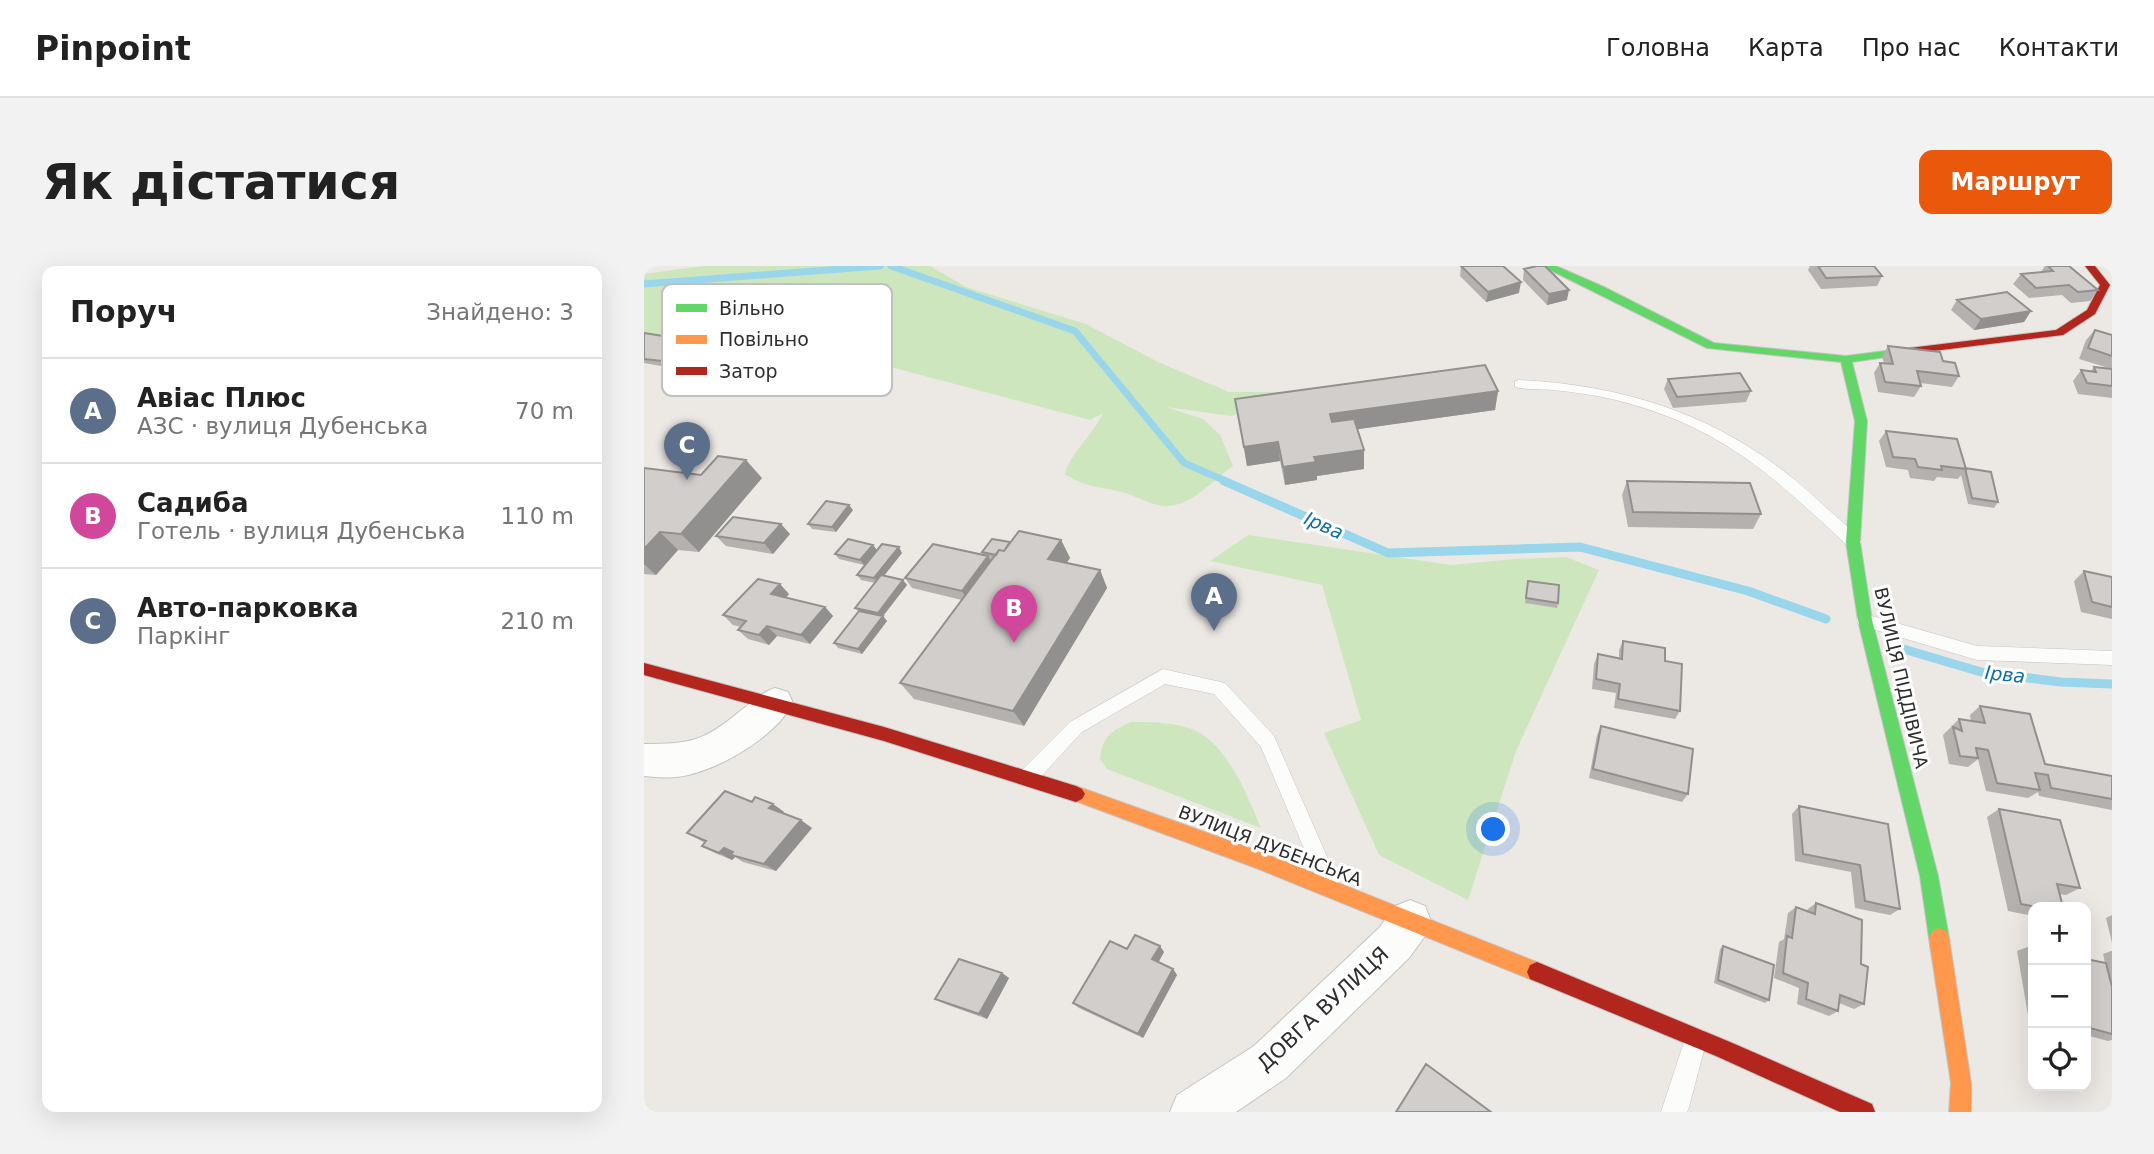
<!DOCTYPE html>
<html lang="uk">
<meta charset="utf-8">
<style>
:root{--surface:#fff;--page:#f2f2f2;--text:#222;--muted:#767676;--line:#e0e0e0;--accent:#ea580c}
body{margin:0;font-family:"DejaVu Sans",sans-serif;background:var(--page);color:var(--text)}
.controls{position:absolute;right:21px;bottom:21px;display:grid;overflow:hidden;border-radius:14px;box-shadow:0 7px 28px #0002}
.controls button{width:63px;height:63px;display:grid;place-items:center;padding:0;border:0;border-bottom:2px solid var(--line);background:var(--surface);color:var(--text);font:35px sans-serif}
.you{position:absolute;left:850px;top:564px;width:24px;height:24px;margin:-18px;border:5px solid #fff;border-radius:50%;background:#1a73e8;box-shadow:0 0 0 10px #1a73e833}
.badge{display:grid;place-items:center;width:46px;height:46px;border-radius:50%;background:var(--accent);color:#fff;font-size:23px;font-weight:700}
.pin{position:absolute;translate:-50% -58px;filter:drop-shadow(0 2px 4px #0008)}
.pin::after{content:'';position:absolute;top:37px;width:24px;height:21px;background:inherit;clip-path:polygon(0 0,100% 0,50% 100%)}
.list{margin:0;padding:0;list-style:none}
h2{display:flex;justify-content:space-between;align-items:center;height:91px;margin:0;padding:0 28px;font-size:30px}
h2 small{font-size:23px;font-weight:400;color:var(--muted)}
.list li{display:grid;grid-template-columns:46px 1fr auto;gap:21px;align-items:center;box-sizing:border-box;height:105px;padding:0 28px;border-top:2px solid var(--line)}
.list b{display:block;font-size:26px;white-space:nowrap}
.list p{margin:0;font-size:23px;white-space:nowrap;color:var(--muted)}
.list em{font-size:23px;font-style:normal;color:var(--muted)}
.icon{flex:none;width:38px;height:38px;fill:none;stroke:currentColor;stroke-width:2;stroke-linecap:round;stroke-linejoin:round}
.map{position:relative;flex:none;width:1468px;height:846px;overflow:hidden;border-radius:14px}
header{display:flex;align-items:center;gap:42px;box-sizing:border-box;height:98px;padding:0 35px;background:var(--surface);border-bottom:2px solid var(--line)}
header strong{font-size:33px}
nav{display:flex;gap:38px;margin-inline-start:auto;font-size:24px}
.intro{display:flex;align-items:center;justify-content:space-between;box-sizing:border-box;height:168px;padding:0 42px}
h1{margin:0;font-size:49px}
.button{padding:18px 32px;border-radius:14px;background:var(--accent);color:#fff;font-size:24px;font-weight:700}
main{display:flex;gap:42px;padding:0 42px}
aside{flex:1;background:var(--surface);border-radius:14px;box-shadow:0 7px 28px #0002}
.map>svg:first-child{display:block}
</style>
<header>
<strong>Pinpoint</strong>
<nav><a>Головна</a><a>Карта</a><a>Про нас</a><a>Контакти</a></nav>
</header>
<div class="intro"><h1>Як дістатися</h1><a class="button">Маршрут</a></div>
<main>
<aside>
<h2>Поруч<small>Знайдено: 3</small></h2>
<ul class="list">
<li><span class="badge" style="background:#5c6f8a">A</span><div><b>Авіас Плюс</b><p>АЗС · вулиця Дубенська</p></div><em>70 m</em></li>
<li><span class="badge" style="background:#d1479c">B</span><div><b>Садиба</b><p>Готель · вулиця Дубенська</p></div><em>110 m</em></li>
<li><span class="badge" style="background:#5c6f8a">C</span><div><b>Авто-парковка</b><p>Паркінг</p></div><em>210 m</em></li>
</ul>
</aside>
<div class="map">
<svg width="1468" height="846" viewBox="0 0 1468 846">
<rect width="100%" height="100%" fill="#ece8e4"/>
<path fill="#cee6be" d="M59,0H286L322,21L442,58L514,96L585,126H650L587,150L522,141L559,153L576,169L589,200C568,214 544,246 514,239C500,236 487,227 473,225C452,220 440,221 421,208C427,186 449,169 459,147L446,154L243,100L0,72V8Z
M604,269L807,299L871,293L922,291L955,304L872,485L824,634L735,589L680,467L717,454L678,319L566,295Z
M487,456C508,456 537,456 556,467C586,485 604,531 617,562L463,503L456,493C458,471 468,464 487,456Z"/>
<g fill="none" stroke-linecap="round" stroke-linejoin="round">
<path stroke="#99d6ec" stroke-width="7" d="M247,0L431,65L540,197L584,216
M0,18L236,0"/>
<path stroke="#99d6ec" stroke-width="9" d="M580,215L744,287L936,281L1104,325L1182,353
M1256,382L1337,406L1417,416L1468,418"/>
<defs>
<path id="lane" d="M876,114C993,120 1089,155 1175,235C1188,248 1207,261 1217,276L1214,280H1204C1126,208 1078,161 972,134C951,129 930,126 909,124C896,123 883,124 871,121V115Z
M1221,348L1333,380L1468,385V399L1333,394L1215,359L1213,354L1215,349Z
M519,403L581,417L630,470L695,618L692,625L685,628L678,625L617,481L570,428L521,418L438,466L390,518L383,520L376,518L374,512L376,506L426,456Z
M1052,762L1060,765L1063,773L1045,841L1043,846H1017L1041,773L1044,765Z"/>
<path id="street" d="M131,422L144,426L149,437C132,470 79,501 44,509C29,513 14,511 0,510V478C45,478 59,476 95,446C107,437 116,427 131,422Z
M766,634L781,640L787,655L781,670L765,692L642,812L592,846H526L533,829L610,780L735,662L751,640Z"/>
<path id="fast" d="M898,0H912L960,21L1070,77L1202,90L1249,84L1255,87L1249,90L1208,96L1223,155L1216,276L1228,354L1294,610L1305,672L1302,679L1295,682L1288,679L1285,672L1276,610L1214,354L1202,276L1211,155L1197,96L1063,82Z"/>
<path id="slow" d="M432,520L614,585L900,699L903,706L900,713L893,716L612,602L426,533L423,528L426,523Z
M1295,662L1302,665L1305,672L1327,817V846H1305L1307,817L1285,672L1288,665Z"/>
<path id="jam" d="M1441,0H1451L1466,19L1451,48L1419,69L1249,90L1243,87L1249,84L1412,64L1443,44L1456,19Z
M0,397L240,461L432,520L438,523L441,528L438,533L432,536L240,475L0,409Z
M893,696L1086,776L1228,838L1231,846H1196L1072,790L886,713L883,706L886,699Z"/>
</defs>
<use href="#lane" stroke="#c5c4c5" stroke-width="1"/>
<use href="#street" stroke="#c5c4c5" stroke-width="2"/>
<use href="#fast" stroke="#c5c4c5" stroke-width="2"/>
<use href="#slow" stroke="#c5c4c5" stroke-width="2"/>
<use href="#jam" stroke="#c5c4c5" stroke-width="2"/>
<use href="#lane" fill="#fcfcfb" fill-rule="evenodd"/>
<use href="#street" fill="#fcfcfb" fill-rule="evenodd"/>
<use href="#fast" fill="#63d668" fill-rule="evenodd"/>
<use href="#slow" fill="#ff974d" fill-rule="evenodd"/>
<use href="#jam" fill="#b3261e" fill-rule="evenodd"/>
</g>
<path fill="#b4b1af" d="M817,0H859L875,27L842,36L816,10Z
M1166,0H1230L1238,10L1233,20L1177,23L1164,4Z
M1401,0H1425L1454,24L1446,35L1427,37L1418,29L1385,32L1369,18L1377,8L1397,6Z
M880,3L923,34L903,39L879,14Z
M1313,34L1387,45L1380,56L1330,64L1307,44Z
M1451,64L1468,69V103L1435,93L1442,74Z
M0,67L48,79L22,101L0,97Z
M1244,80L1299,95L1315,110L1308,121L1276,117L1277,120L1270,131L1234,126L1230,107L1236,97H1240L1238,91Z
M1450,101L1468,103V132L1434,128L1429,115L1437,104L1447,105Z
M1024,113L1107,125L1102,136L1029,142L1020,123Z
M854,125L851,144L713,163L720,184V203L673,210V214L641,219L636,195L603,200L591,133Z
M1242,165L1322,202L1354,236L1350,242L1324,238L1317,209L1314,213L1293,211L1290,215L1266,212L1264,204L1242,201L1235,175Z
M0,202L57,209L118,212L55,286L34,284L12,309L0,308Z
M983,215L1117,248L1109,263L984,261L978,229Z
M209,244L192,266L168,263L164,258Z
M146,268L129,288L82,280L72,270Z
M417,274L426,292L422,297L456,304L463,322L380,460L270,433L256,417L318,334L268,322L261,312L339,289L338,286L366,276Z
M233,284L258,287L240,310L259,314L263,319L239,350L243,355L218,388L194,382L190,377L215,346L211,342L231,317L217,314L213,309L220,299L195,293L191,288Z
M1440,305L1468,311V353L1437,346L1430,315Z
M884,315L914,337L913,342L881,337Z
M145,328L142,331L181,341L189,350L166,378L133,370L125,379L104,373L94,364L97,361L89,359L79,349Z
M979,375L1021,395L1036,445L1031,453L970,442L972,427L948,423L950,398L954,388L975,392V384Z
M1336,440L1401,498L1468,510V544L1395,530L1394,526L1384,532L1342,525L1334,493L1324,501L1305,498L1299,469L1315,453L1327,455L1326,449Z
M957,460L1044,528L1038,536L945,512L953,469Z
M108,536L129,538L140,546L139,547L168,562L132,605L99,596L91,591L88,594L71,587L58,580L61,577L43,567Z
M1155,540L1244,558L1256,643L1246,649L1211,642L1207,606L1151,595L1148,548Z
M1355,543L1436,622L1422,629L1415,628L1419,641H1389V650L1364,645L1343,551Z
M1172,637L1217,698L1220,738L1210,743L1195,737L1194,745L1185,750L1153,738L1155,722L1130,712L1135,676L1140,673L1144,647L1152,641L1163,645L1164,643Z
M1468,649V677L1462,652Z
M1079,680L1125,734L1121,737L1070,717L1076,683Z
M1386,680L1389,681V756L1385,755L1373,685Z
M483,683L520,686L514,696L529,703L533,709L499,772L435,742L429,737Z
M1467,685H1468V774L1464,775L1442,769V693L1461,697L1459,688Z
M358,707L365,712L343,753L301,738L291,733Z"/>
<path fill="#92908e" d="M877,16L875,27L842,36L844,26Z
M925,24L923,34L903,39L905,28Z
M1387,45L1380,56L1330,64L1337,53Z
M44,74L48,79L22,101L18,95Z
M854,125L851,144L687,167L686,148Z
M634,176L636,195L603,200L600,181Z
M720,184V203L673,210V214L641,219L639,201L670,191Z
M102,194L118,212L55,286L37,268Z
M205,239L209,244L192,266L188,261Z
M137,258L146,268L129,288L120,277Z
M16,266L34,284L12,309L0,298V283Z
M417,274L426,292L413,311L404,293Z
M229,279L233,284L220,299L216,294Z
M255,281L258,287L234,317L230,312Z
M344,290L350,300L324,335L318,325Z
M456,304L463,322L380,460L369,445Z
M259,314L263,319L239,350L243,355L218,388L214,383L238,352L234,347Z
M136,318L145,328L137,338L127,328Z
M181,341L189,350L166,378L157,369Z
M123,360L133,370L125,379L115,369Z
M129,538L140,546L136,550L125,542Z
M157,554L168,562L132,605L120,598Z
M80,582L92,589H87L91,591L88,594L75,587Z
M516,680L520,686L513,699L508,693Z
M529,703L533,709L499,772L494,768Z
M358,707L365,712L343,753L335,748Z"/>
<path fill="#d1cecb" stroke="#92908e" stroke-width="2" d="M817,0H859L877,16L844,26Z
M893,0H901L925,24L905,28L880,3Z
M1174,0H1230L1238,10L1182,12Z
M1404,0H1425L1454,24L1434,26L1425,19L1392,22L1377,8L1409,5Z
M1363,26L1387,45L1337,53L1313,34Z
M1451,64L1468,69V90L1444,82Z
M0,67L44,74L18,95L0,93Z
M1244,80L1296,86L1299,95L1311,97L1315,110L1273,105L1277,120L1241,116L1236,97L1249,98Z
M841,99L854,125L686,148L688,156L710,153L720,184L670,191L672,196L639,201L634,176L600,181L591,133Z
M1450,101L1468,103V120L1443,117L1437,104L1452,106Z
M1096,107L1107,125L1033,131L1024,113Z
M1242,165L1313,173L1322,203L1297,200L1298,204L1274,201L1271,193L1249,191Z
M74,190L102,194L37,268L16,266L0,283V202L57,209Z
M1321,202L1347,206L1354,236L1328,232Z
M983,215L1106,217L1117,248L989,246Z
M182,235L205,239L188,261L164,258Z
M89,251L137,258L120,277L72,270Z
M375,265L417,274L404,293L456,304L369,445L256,417L355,284L360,285Z
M204,273L229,279L216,294L191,288Z
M348,273L366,276L360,285L355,284L352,289L338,286Z
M238,278L255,281L230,312L213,309Z
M289,278L344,290L318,325L261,312Z
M1440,305L1468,311V341L1448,336Z
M237,309L259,314L234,347L211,342Z
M114,313L136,318L127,328L181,341L157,369L123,360L115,369L94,364L102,355L79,349Z
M884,315L915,319L914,337L882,332Z
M215,345L239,350L214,383L190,377Z
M979,375L1021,382V395L1038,398L1036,445L974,433L976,418L952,413L954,388L978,393Z
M1336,440L1386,448L1401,498L1468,510V533L1407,522L1404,509L1391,507L1396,524L1353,517L1344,484L1332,482L1334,492L1316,490L1309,461L1318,465L1315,453L1341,457Z
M957,460L1049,483L1044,528L949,503Z
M81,525L108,536L111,531L129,538L125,542L157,554L120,598L87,589L89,586L80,582L75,587L58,580L62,575L43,567Z
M1155,540L1244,558L1256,643L1221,635L1216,599L1159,588Z
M1355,543L1416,554L1436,622L1413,618L1419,641H1392L1377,638Z
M1172,637L1218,654L1217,698L1224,701L1220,738L1196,729L1194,745L1162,733L1164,717L1139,707L1143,670L1148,672L1152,641L1171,648Z
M491,669L516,680L508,693L529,703L494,768L429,737L466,675L483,683Z
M1079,680L1130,699L1125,734L1074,714Z
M1386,680L1389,681V698Z
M315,693L358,707L335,748L291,733Z
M1442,693L1462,697L1468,721V768L1442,761Z
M782,798L847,846H752Z"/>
<g text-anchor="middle" stroke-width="6" stroke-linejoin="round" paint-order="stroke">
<g font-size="18" fill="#2e2e2e" stroke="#fff">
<text transform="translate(1257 412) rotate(77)" y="6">ВУЛИЦЯ ПІДДІВИЧА</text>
<text transform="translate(626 580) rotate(21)" y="6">ВУЛИЦЯ ДУБЕНСЬКА</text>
</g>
<g font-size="19" font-style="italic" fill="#0d6fa3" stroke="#fff">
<text transform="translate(680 259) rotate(24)" y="7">Ірва</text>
<text transform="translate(1361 408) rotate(6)" y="7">Ірва</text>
</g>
<g font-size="21" fill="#2e2e2e" stroke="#fff">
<text transform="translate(679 743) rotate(-43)" y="7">ДОВГА ВУЛИЦЯ</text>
</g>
</g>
<rect x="18" y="18" width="230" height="112" rx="10" fill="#fff" stroke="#c0c0c0" stroke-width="2"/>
<rect x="32" y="38" width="31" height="8" fill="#63d668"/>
<rect x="32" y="69" width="31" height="9" fill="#ff974d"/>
<rect x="32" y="101" width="31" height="8" fill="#b3261e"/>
<g font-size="19" fill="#2e2e2e">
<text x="75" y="49">Вільно</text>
<text x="75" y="80">Повільно</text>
<text x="75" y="112">Затор</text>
</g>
</svg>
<div class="controls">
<button>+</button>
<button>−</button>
<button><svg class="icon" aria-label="locate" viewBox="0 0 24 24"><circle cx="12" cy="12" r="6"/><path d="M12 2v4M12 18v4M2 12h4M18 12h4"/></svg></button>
</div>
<div class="you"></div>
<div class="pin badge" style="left:570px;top:365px;background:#5c6f8a">A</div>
<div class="pin badge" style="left:370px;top:377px;background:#d1479c">B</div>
<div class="pin badge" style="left:43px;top:214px;background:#5c6f8a">C</div>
</div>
</main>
